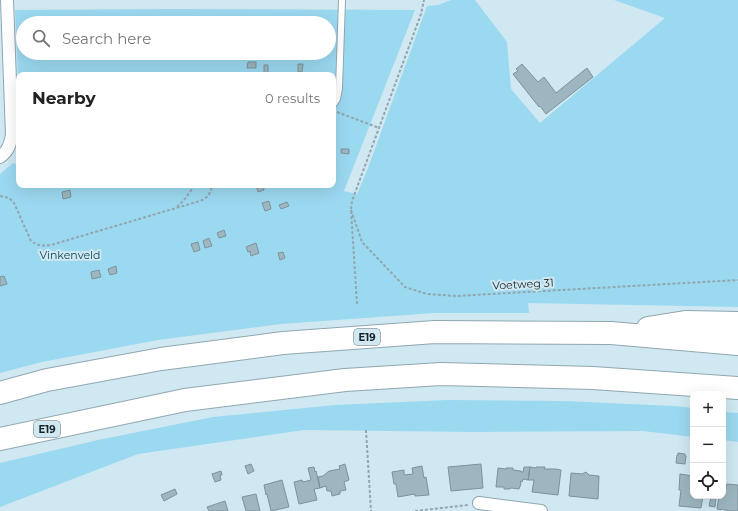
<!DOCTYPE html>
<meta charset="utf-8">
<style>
:root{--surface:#fff;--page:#f2f2f2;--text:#222;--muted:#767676;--line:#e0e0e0}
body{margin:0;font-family:Montserrat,sans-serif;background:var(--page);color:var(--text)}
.controls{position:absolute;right:12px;bottom:12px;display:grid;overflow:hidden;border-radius:8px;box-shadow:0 4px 16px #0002}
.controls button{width:36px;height:36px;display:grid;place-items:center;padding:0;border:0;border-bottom:1px solid var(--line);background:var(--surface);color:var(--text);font:20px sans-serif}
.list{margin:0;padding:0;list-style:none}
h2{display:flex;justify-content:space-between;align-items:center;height:52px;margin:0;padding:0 16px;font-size:17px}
h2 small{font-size:13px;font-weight:400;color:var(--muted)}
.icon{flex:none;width:22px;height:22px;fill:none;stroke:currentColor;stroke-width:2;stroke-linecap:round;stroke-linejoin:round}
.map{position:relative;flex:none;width:738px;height:511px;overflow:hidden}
.search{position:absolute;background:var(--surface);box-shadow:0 4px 16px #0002;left:16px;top:16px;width:320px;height:44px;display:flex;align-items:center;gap:10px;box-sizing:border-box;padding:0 14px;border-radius:22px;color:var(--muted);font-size:15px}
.panel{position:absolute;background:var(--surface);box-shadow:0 4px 16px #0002;left:16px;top:72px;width:320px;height:116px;border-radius:8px}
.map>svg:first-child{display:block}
</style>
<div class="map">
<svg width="738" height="511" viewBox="0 0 738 511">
<rect width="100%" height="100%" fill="#cfe8f2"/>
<path fill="#9bd9f1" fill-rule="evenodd" d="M451,0H475L507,42L511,89L540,123L665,18L614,0H738V307L528,303L529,313H434L281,324L158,340L42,362L0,373V174L13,163L19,165V185H333V75H19V100L15,10L171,9L415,10L344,191L357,194L368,168L427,6L438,5ZM23,23H329V53H23Z
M447,400L563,401L674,406L693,408V437L643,431L473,432L304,430L138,454L0,507V463L98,440L213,417L335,405Z
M723,412L738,413V442L723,440Z"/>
<path fill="#9db6bf" stroke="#7c939d" d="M247,53H255L256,57H247Z
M248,62H256V68H247Z
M298,64H303L302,72H298Z
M522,64L538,82L544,77L556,93L587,68L593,77L546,114L540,106L539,107L513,74L518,71L516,69Z
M264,65H268V73H264Z
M341,149H349V154L341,153Z
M256,185H263L264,190L258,192Z
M70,190L71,197L63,199L62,192Z
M269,201L271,209L265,211L262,203Z
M287,202L289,206L281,209L279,205Z
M224,230L226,236L219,238L217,233Z
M209,238L212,246L205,248L203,241Z
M198,242L200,250L194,252L191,244Z
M256,243L259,253L251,256L250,251L248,252L246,247Z
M283,252L285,258L280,260L278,253Z
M116,266L117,273L110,275L108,269Z
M99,270L101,277L92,279L91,272Z
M4,276L7,284L0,286V277Z
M678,453L685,454V455L686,456L685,464L676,463L677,455H678Z
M251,464L254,471L248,474L245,466Z
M345,464L349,480L344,482L346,490L340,491V494L332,496L331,491H327L326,486L320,488L318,477L323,476L329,471L340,469L339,466Z
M481,464L483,488L451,491L448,467Z
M422,466L424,478L426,477L429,495L415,496V494L398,497L396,484H394L392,472L404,470V475L413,474L412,468Z
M314,467L315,472L316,471L320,488L314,489L317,500L299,504L294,482L302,480L303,482L311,480L308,468Z
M524,467H530L528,480L523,479L522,482L520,481L521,484L519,489L511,488L510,489H504V487H496L498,468L506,469V468H513V470L521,471V472H523Z
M530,467L536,468V467H545L544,469H556L561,470L558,495L532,492L534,480H528Z
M221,471L222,475H220L221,480L215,482L212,474Z
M586,472L589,475L599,476L598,499L569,496L571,473L582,474Z
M680,474L693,476V496H703L701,508L679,506L681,490H679Z
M282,480L289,507L271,511L267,494L266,495L264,485Z
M727,484L738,485V511H727V510H724L723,509L720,510L717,509L719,496H723V487H726Z
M175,489L177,494L164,501L161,495Z
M256,494L260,511H246L242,497Z
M711,497L716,498L715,507L709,506Z
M225,501L228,511H209L207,507Z"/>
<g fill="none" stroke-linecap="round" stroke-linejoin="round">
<defs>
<path id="service" d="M333,105L337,99L339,88L342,0"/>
<path id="minor" d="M0,157C8,151 10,145 12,135L7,0
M479,503L541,511"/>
<path id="motorway" d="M648,328L685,322L738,323
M0,393L47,380L161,359L283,343L435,332L611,333L738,344
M0,439L185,400L345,380L441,374L593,378L738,388"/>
</defs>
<use href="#service" stroke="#90a7b1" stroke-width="8"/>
<use href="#minor" stroke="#90a7b1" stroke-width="14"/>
<use href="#motorway" stroke="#90a7b1" stroke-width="24"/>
<path stroke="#92a6ae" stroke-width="2" stroke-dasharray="3 2" stroke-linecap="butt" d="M337,112L379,128
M0,196L9,198L14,203L31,241C38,246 42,246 51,245L200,201C207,198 211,194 212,185
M177,207L184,200L195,185
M351,210L362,242L405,287L427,294L456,296L738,280
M357,304L351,210L352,201L421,14L424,0
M366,430L371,511
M415,511L468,505"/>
<use href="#service" stroke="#fff" stroke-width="6"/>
<use href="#minor" stroke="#fff" stroke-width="12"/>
<use href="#motorway" stroke="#fff" stroke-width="22"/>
</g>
<g text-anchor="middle" stroke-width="4" stroke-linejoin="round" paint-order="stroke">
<g fill="#cfe8f2" stroke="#4f5d62" stroke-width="1">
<rect x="354" y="329" width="26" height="16" rx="3"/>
<rect x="34" y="421" width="26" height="16" rx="3"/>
</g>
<g font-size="10" font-weight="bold" fill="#182125">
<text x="367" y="341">E19</text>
<text x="47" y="433">E19</text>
</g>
<g font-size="11" fill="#144657" stroke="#cfe8f2">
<text x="70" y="259">Vinkenveld</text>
</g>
<g font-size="11" fill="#182125" stroke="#cfe8f2">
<text transform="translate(523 284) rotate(-3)" y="4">Voetweg 31</text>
</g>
</g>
</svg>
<div class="controls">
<button>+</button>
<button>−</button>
<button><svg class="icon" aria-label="locate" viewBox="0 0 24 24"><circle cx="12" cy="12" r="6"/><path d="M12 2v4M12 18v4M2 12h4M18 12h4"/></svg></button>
</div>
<div class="search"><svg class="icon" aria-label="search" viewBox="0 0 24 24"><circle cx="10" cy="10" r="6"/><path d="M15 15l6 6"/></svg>Search here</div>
<section class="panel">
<h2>Nearby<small>0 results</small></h2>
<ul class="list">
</ul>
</section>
</div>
